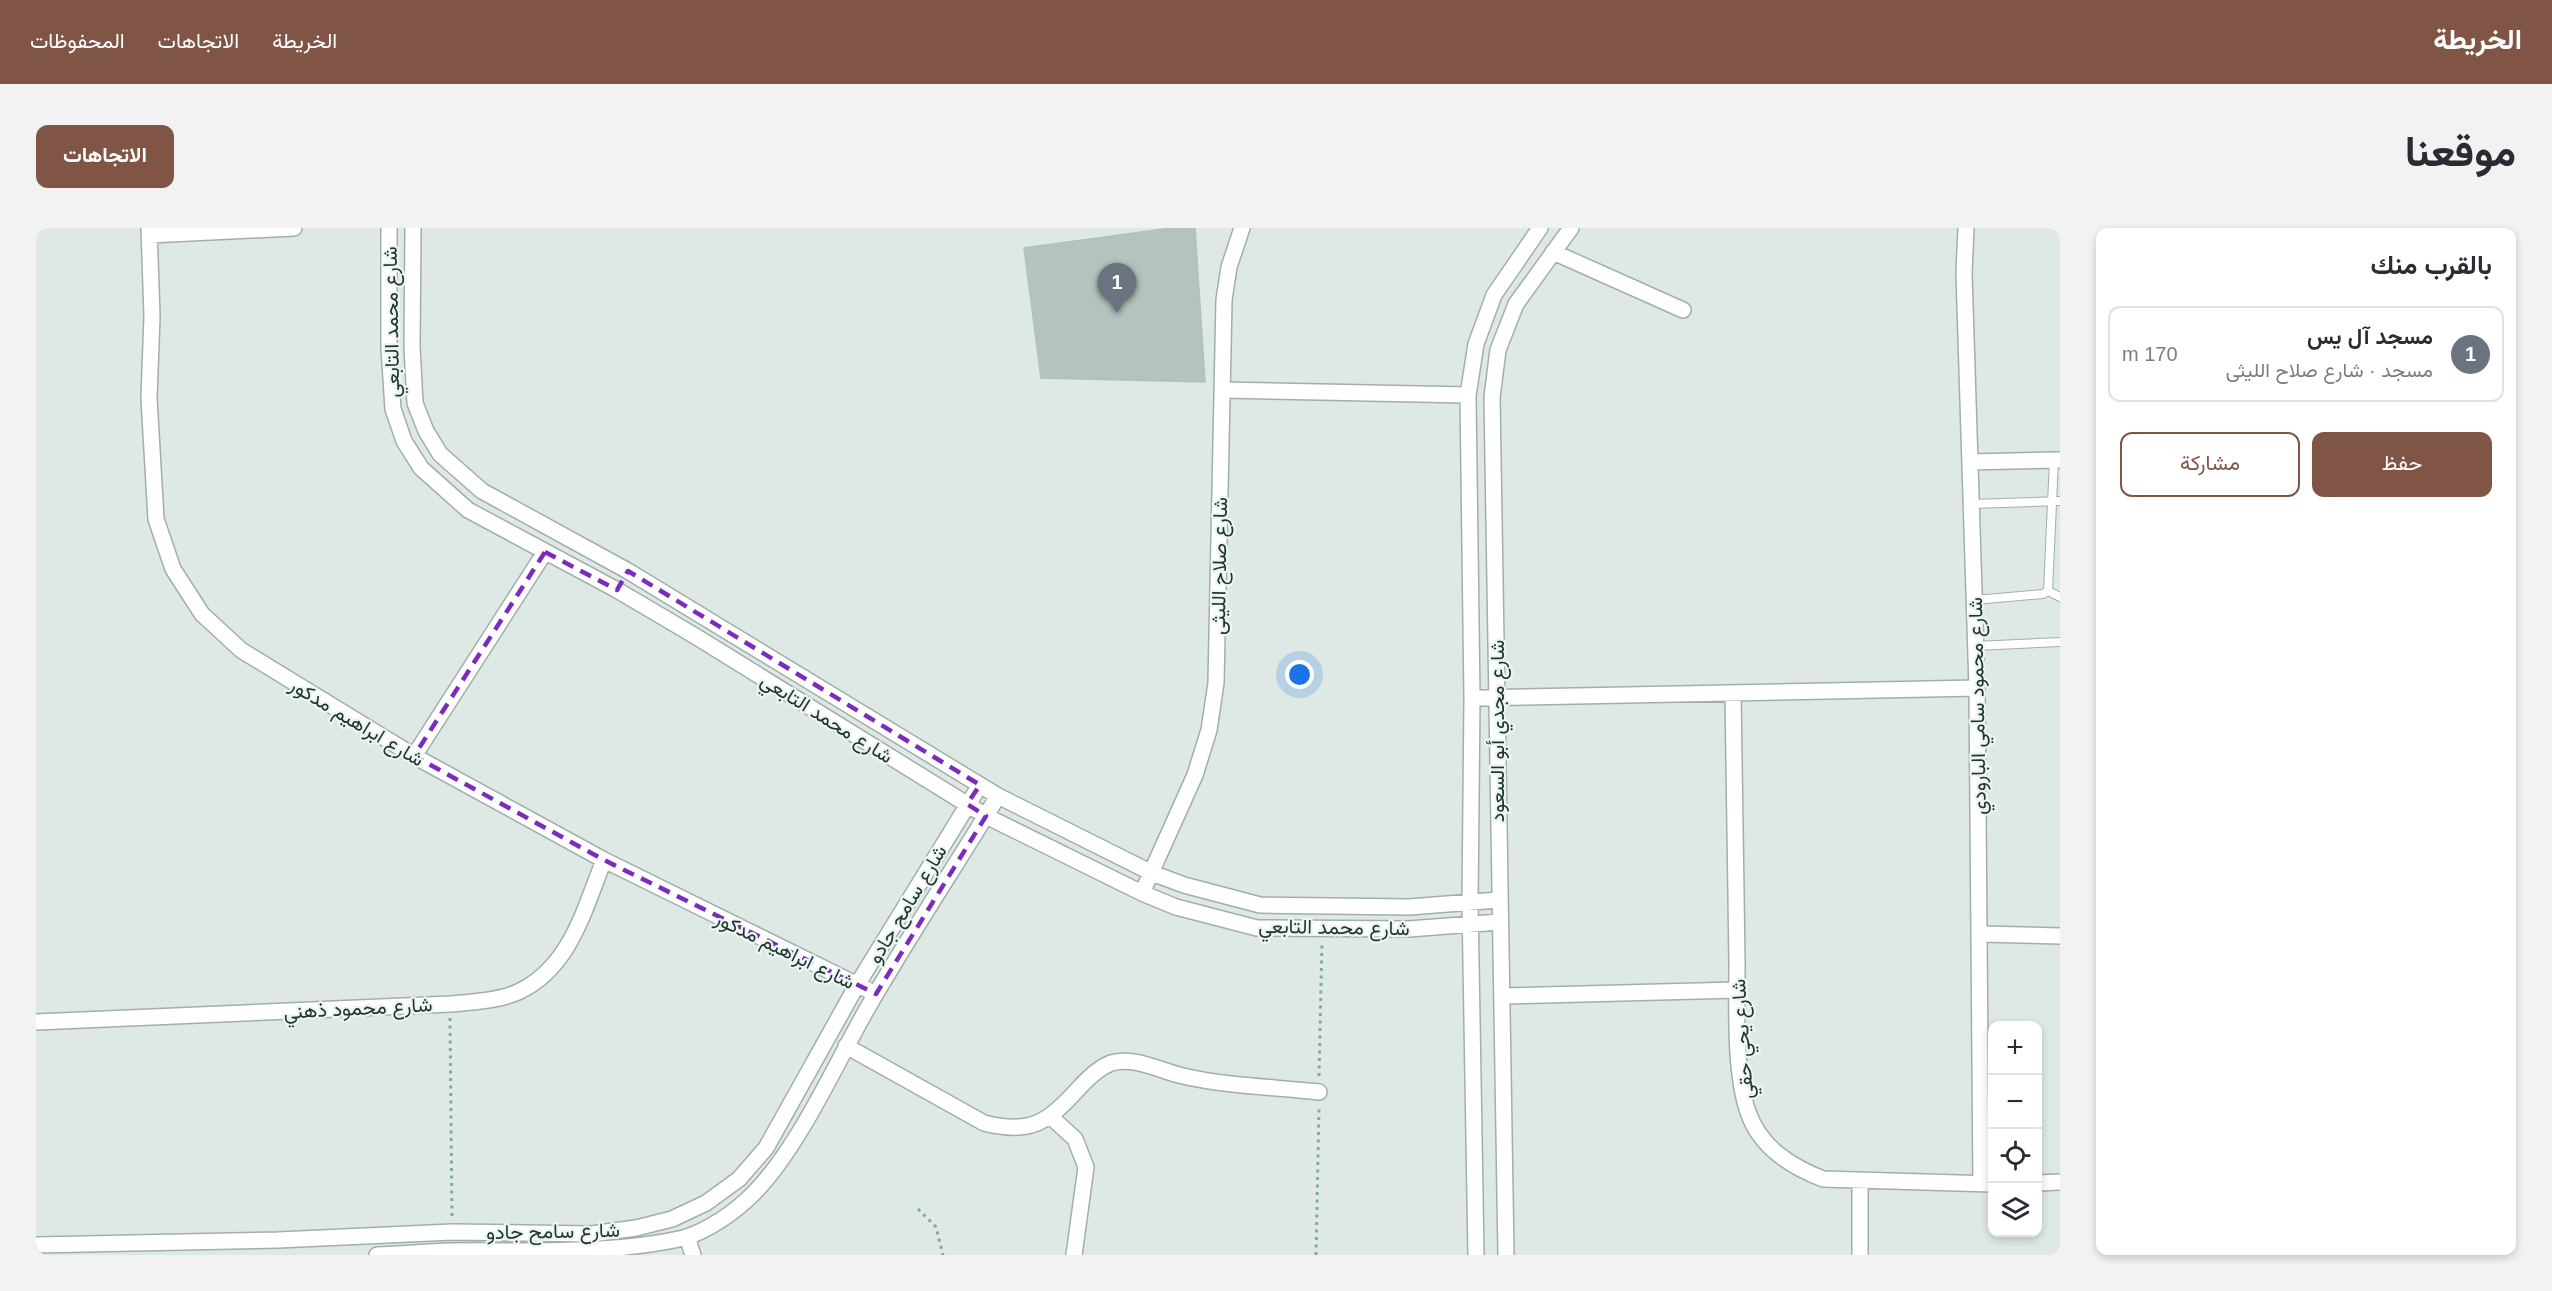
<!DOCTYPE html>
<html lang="ar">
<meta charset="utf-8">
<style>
:root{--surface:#fff;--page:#f2f2f3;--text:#2b2b33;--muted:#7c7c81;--line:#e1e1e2;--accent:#805545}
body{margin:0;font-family:Helvetica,Vazirmatn,sans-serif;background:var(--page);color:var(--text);direction:rtl}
.controls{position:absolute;right:18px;bottom:18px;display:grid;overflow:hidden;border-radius:12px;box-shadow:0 3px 9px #0003}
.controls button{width:54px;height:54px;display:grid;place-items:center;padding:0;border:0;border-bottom:2px solid var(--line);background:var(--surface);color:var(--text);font:30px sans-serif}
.you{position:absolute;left:1264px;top:447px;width:21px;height:21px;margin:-15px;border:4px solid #fff;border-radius:50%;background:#1a73e8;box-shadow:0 0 0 9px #1a73e833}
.badge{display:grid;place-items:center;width:39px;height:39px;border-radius:50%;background:var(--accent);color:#fff;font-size:20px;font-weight:700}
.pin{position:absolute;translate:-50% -50px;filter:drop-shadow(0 2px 3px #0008)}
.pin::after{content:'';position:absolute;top:32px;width:21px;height:18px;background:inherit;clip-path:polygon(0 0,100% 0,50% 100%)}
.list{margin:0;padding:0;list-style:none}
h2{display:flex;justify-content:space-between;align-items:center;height:78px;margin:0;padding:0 24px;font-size:26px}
h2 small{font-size:20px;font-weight:400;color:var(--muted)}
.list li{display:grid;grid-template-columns:39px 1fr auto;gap:18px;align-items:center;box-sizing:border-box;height:96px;margin:0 12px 12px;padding:0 12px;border:2px solid var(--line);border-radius:12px}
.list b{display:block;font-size:22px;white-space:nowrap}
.list p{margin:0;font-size:20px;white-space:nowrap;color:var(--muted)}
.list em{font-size:20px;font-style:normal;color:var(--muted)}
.actions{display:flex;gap:12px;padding:18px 24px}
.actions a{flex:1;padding:14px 0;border:2px solid var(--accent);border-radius:12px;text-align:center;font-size:21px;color:var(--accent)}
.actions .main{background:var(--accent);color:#fff}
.icon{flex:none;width:33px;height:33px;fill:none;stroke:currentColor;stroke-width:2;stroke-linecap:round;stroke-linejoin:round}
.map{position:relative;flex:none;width:2024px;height:1027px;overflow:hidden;direction:ltr;border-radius:12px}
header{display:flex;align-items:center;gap:36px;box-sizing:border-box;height:84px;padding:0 30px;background:var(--accent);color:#fff}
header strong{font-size:28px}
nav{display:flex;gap:33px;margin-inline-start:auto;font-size:21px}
.intro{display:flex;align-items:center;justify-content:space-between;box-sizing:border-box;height:144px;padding:0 36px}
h1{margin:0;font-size:42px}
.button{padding:15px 27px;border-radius:12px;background:var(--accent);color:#fff;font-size:21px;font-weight:700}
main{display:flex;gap:36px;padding:0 36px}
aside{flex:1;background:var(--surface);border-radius:12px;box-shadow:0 3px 9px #0003}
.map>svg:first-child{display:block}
</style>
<header>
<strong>الخريطة</strong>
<nav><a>الخريطة</a><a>الاتجاهات</a><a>المحفوظات</a></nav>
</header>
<div class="intro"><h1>موقعنا</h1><a class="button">الاتجاهات</a></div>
<main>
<aside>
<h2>بالقرب منك<small></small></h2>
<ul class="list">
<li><span class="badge" style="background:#6b7280">1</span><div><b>مسجد آل يس</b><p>مسجد · شارع صلاح الليثى</p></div><em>170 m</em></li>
</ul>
<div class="actions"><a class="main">حفظ</a><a>مشاركة</a></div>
</aside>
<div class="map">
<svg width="2024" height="1027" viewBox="0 0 2024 1027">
<rect width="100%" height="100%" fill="#dee8e4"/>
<path fill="#b3c3bd" stroke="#b1c1bb" stroke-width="1.5" d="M1135,0H1159L1169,154L1005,150L988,20Z"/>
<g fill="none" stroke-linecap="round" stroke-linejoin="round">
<defs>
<path id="service" d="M1936,276L2024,273
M2012,363L2024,369
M1939,372L2007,366L2012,363L2018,232
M1939,418L2024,414"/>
<path id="minor" d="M113,0L116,88L113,170L120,291L137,341L166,386L205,422L378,528L568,632L840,766
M353,0V120L357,181L368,213L385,240L432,282L581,362L659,408L950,588L1106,665L1140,679L1221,700L1373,701L1463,694
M377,0L376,119L379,175L390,203L404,226L446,263L592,343L962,568L1116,645L1148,657L1224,677L1373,679L1462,672
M1930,0L1928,45L1941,460L1945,956
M114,7L258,0
M1517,24L1647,82
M1187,162L1432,167
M1934,234L2024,232
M1697,465C1698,555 1700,644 1701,734C1701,777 1698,844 1712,884C1724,919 1754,938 1787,951L1956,956
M1436,470L1941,460
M378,528L509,324
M1106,665L1159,547L1173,502L1180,455L1188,72L1193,39L1206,0
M1944,706L2024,708
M1466,768L1701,762
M0,794L414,776C436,774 462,773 482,764C534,740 548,682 568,632
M810,818L948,895C995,907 1012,894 1043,860C1052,850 1062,840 1075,835C1099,828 1124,843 1147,848C1190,858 1238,859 1283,864
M1014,888L1039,911L1050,939L1038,1027
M1824,954V1027
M2002,955L2024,954
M651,1009L657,1027
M0,1017L242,1012L416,1004L555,1006L600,1000L636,991L670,975L703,951L730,920L821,757L944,557
M341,1027C365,1026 390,1024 414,1023C493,1022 571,1027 648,1010C673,1002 699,984 717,966C762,921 799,837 831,781C873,708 919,639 962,568
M1440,1027L1434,675L1436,470L1432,167L1440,116L1458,67L1504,0
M1470,1027L1456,169L1462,122L1480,76L1535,0"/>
</defs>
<use href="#service" stroke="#a1afab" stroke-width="10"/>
<use href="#minor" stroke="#a1afab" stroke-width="18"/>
<path stroke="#80aaa0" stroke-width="3" stroke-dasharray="3 4.5" stroke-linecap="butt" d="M414,790L416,990
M1283,848L1286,714
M882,981L900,999L907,1027
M1280,1027L1283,879"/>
<use href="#service" stroke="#fff" stroke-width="8"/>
<use href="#minor" stroke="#fff" stroke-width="15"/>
</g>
<path fill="none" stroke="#7b2cbf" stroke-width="4.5" stroke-dasharray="12 8" stroke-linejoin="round" d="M509,324L581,362L592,343L944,557L931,576L950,588L840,766L568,632L378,528Z"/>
<g text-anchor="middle" stroke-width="4.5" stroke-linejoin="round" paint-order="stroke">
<g font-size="20" fill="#203632" stroke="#edf5f2">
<text transform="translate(355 94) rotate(-91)" y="7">شارع محمد التابعي</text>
<text transform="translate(1183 338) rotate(-89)" y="7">شارع صلاح الليثى</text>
<text transform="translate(1941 478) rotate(-91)" y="7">شارع محمود سامي البارودي</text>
<text transform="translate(791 490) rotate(32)" y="7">شارع محمد التابعي</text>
<text transform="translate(321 494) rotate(31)" y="7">شارع ابراهيم مدكور</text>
<text transform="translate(1461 503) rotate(-90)" y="7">شارع مجدي أبو السعود</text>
<text transform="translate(871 676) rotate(-59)" y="7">شارع سامح جادو</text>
<text transform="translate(1298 699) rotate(1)" y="7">شارع محمد التابعي</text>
<text transform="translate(749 722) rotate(26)" y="7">شارع ابراهيم مدكور</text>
<text transform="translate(322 780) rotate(-3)" y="7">شارع محمود ذهني</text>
<text transform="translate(1706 811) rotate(-94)" y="7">شارع يحي حقي</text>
<text transform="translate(517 1003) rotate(-1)" y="7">شارع سامح جادو</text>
</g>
</g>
</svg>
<div class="controls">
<button>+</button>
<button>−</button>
<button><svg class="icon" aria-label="locate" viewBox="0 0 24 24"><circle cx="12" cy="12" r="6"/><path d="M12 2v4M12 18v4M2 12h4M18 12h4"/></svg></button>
<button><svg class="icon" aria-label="layers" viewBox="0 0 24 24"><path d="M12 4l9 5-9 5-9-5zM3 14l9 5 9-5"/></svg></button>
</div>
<div class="you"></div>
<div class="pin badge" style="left:1081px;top:85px;background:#6b7280">1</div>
</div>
</main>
